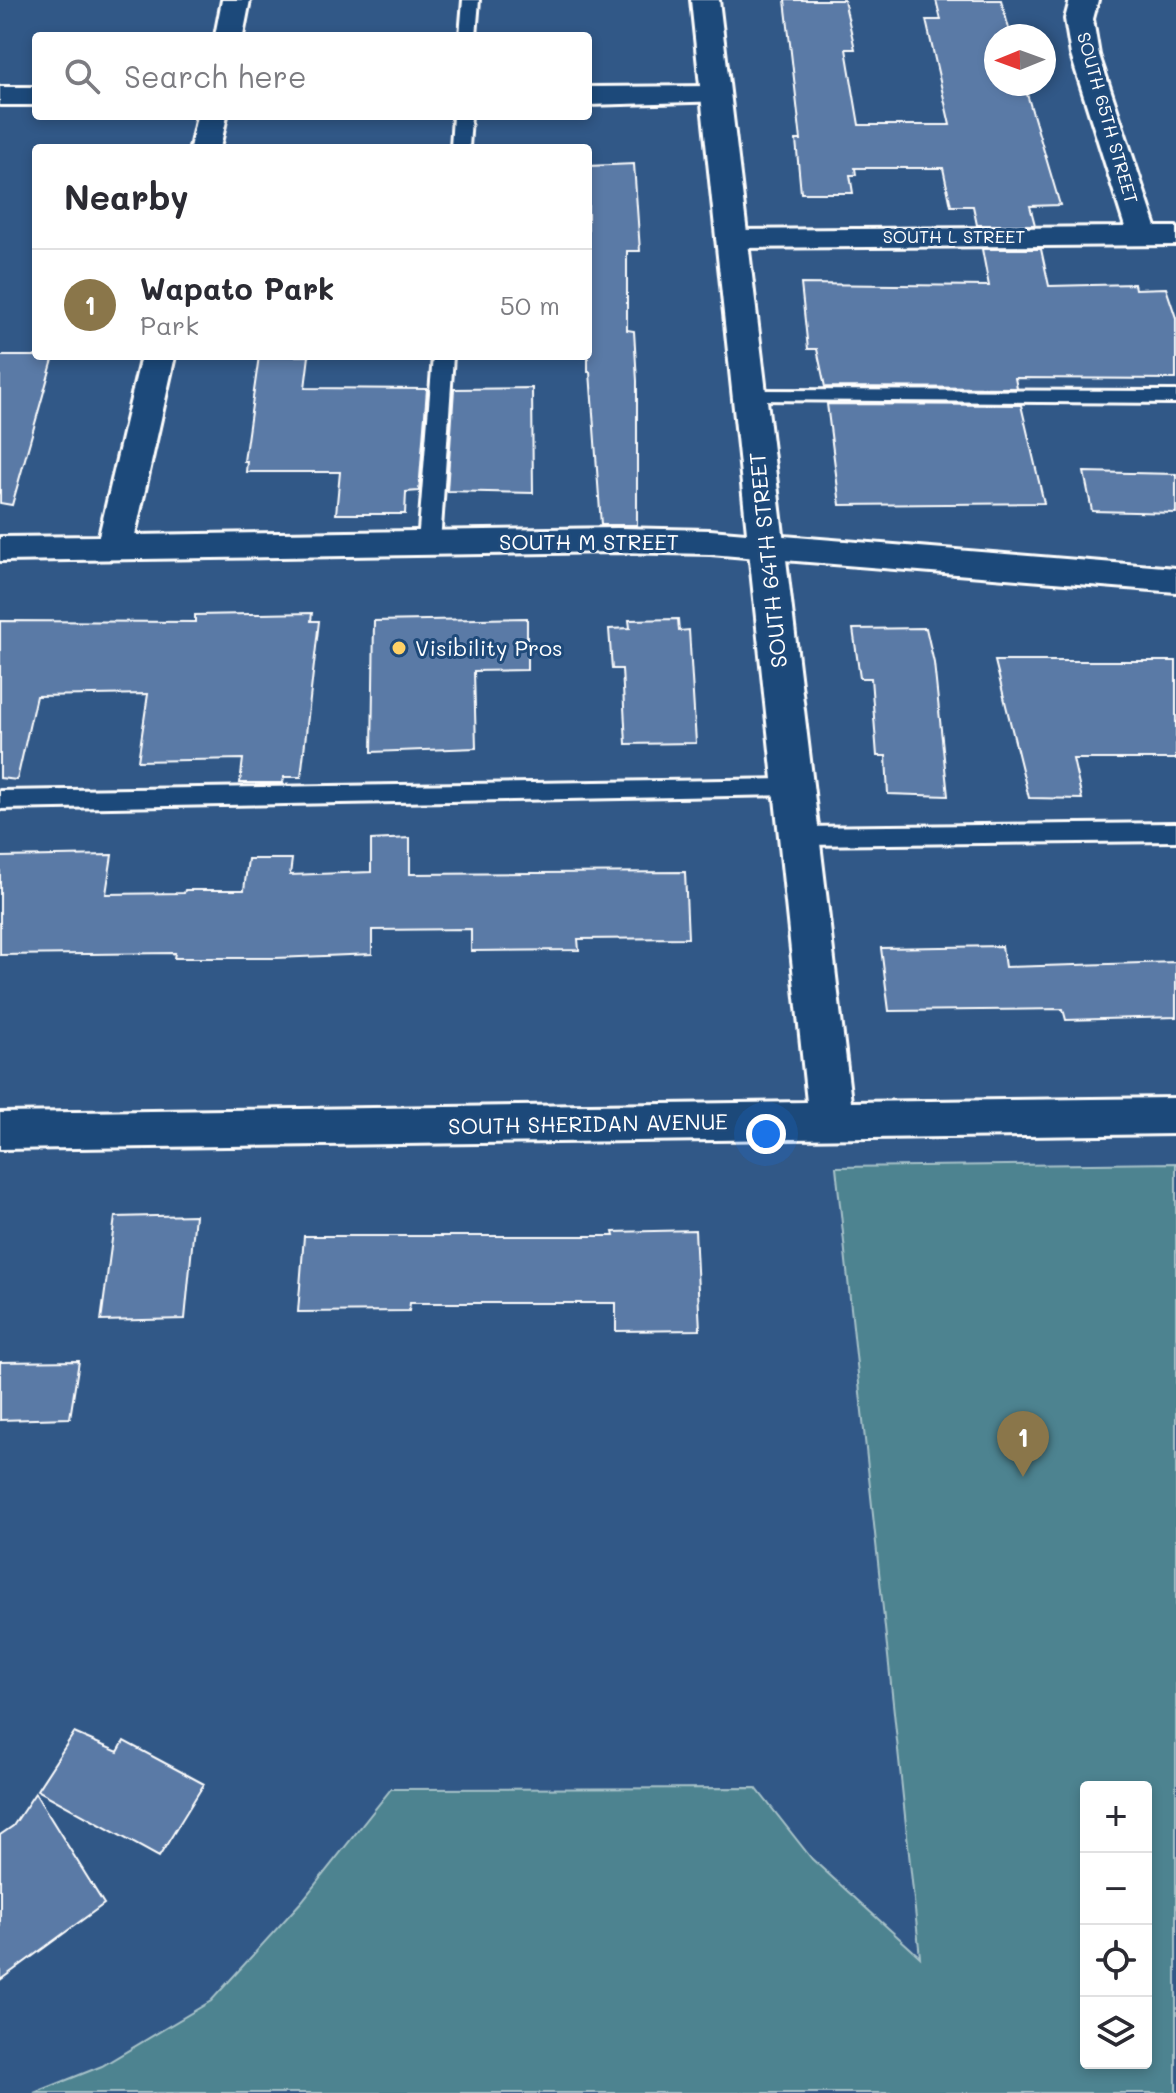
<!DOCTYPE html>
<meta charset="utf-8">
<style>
:root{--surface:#fff;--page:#f2f2f3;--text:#2b2b33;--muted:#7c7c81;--line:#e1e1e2;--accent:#8a764a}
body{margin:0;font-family:Mali,sans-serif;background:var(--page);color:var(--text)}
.controls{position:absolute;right:24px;bottom:24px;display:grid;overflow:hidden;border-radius:8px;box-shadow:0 4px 12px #0003}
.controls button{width:72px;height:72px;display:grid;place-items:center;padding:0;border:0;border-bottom:2px solid var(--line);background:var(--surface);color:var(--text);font:40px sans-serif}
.compass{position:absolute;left:984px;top:24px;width:72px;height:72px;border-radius:50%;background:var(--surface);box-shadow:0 4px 12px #0003;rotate:269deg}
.you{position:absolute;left:766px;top:1134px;width:28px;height:28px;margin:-20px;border:6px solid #fff;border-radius:50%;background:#1a73e8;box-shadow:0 0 0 12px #1a73e833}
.badge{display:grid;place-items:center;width:52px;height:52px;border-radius:50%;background:var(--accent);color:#fff;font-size:26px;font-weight:700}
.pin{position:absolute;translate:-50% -66px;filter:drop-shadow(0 2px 4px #0008)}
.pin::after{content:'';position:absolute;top:42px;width:28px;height:24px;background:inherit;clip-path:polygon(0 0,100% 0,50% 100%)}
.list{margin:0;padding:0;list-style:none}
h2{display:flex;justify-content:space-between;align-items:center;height:104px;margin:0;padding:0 32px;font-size:34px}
h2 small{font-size:26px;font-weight:400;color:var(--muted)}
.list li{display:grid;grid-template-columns:52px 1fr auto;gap:24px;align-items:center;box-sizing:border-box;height:112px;padding:0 32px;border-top:2px solid var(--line)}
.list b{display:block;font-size:30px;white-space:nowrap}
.list p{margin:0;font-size:26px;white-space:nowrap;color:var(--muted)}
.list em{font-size:26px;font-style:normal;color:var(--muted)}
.icon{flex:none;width:44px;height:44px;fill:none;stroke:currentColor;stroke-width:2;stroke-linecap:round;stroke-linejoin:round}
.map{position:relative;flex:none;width:1176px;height:2093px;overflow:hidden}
.search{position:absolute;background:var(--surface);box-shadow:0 4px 12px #0003;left:32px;top:32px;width:560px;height:88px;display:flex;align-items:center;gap:20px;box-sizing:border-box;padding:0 28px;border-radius:8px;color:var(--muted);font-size:30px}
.panel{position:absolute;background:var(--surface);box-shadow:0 4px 12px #0003;left:32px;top:144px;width:560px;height:216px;border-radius:8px}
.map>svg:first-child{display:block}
</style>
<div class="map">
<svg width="1176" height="2093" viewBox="0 0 1176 2093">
<rect width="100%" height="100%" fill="#315887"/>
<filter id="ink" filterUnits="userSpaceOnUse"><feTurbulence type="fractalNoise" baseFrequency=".0125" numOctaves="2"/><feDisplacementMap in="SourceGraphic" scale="16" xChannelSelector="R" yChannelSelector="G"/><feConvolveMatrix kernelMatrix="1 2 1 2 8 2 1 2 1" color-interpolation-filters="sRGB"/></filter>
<g filter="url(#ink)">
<path fill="#4e8390" stroke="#a6c1c8" stroke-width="2" fill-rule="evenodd" d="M1176,1163V2093H34L102,2066L211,2001L302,1901L391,1789L756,1788L812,1859L920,1957L836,1167ZM1086,1787H1146V2063H1086Z"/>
<path fill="#5a7aa6" stroke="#fff" stroke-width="2" d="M785,0H844L855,49H846L859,125H950L926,20H941L936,0H1001L1011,36H996V84H1024L1060,205L1030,206L1035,225H977L973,206H951L943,168H855L856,175H850L853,193H801L796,140H801Z
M634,164L640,251H627V330L634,331L637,381V525H601L590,372H588V166Z
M982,249H1041L1049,286L1134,284L1135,289L1166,288L1176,318V379L1015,378L1017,388L825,387L817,349H808L801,284L989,286Z
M0,356H54L12,505L0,503Z
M259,356H309L305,388L427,389L419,491L406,492L405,514H336L340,472H246L247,461H244Z
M532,388L533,493L447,491L454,389Z
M827,404L1021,405L1044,503L840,505Z
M1084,472L1176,474V513L1092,511Z
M312,613L311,621H319L301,777H284L283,783H240L243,759L138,761L148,694L36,696L17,780L0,778V621L195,622V615Z
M527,618V670L474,671L476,748L372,752L374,621Z
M678,619L679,631L689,630L696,743L626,744L622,669H612L609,629L630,628L629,620Z
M926,628L934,663L948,796L888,794L886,756H877L871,678H860L853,629Z
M995,661H1176V759H1073L1082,799L1029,798Z
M410,838V874L685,872L688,938L578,939L579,950L471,951V929L372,930V954L276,958H174L175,953L0,955V857L112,855L106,894L184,893L185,890H244L248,859H292L290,875L371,872V840Z
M1002,946L1005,967L1176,962V1017L1066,1020L1063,1009L889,1011L881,948Z
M195,1215L185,1319L101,1321L115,1217Z
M695,1230L700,1330L616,1331V1303H410L409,1311L298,1312L304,1236H614L613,1232Z
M79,1361L70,1418L0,1420V1362Z
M74,1733L118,1752L124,1741L204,1784L159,1857L37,1790Z
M35,1793L104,1904L0,1980V1835L13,1826Z"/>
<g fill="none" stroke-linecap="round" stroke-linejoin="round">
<defs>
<path id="lane" d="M463,0H479L476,36H460Z
M453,116H471L469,148H451Z
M433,356H453L440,543L429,550L418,543Z
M750,390L1176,391V403L743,400L740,396L743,392Z
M794,779L802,781L806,787L802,793L794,795L0,809V791Z
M1176,823V841L799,845L791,842L787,836L791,830L799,827Z"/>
<path id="street" d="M222,0H250L243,36H215Z
M1070,0H1098L1093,19L1099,55L1156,227H1176V245L732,248L721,246L716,239L721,232L732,230L1125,227L1071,55L1065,19Z
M716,86L726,89L730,95L726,101L588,105V87Z
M0,87H36V105H0Z
M197,116H227L220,148H190Z
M141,356H175L135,535L617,528L710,530L1176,568V592L710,554L617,552L0,561V537L99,536Z"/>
<path id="secondary" d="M691,0H719L851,1102L1176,1098V1134L0,1149V1113L807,1102Z"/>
</defs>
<use href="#lane" stroke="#fff" stroke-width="6"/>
<use href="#street" stroke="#fff" stroke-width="6"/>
<use href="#secondary" stroke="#fff" stroke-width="6"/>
<use href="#lane" fill="#1f4a7a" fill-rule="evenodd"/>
<use href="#street" fill="#1f4a7a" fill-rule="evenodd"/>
<use href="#secondary" fill="#1f4a7a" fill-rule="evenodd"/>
</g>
</g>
<circle fill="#ffd166" stroke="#1f4a7a" stroke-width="3" cx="399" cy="648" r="8"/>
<g text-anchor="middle" stroke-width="6" stroke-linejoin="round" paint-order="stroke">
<g font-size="18" fill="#fff" stroke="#1f4a7a">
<text transform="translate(1107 118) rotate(74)" y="6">SOUTH 65TH STREET</text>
<text x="954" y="243">SOUTH L STREET</text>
</g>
<g font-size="22" fill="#fff" stroke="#1f4a7a">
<text x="589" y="550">SOUTH M STREET</text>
<text transform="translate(768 560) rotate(-96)" y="8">SOUTH 64TH STREET</text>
<text transform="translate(588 1124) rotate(-1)" y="8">SOUTH SHERIDAN AVENUE</text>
</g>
<g font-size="22" fill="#fff" stroke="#1f4a7a" text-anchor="start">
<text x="415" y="656">Visibility Pros</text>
</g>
</g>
</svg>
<div class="controls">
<button>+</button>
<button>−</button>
<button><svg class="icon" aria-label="locate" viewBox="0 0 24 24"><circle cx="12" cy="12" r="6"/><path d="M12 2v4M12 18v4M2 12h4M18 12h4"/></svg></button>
<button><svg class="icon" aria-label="layers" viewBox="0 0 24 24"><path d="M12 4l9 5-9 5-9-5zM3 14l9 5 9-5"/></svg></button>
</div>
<svg class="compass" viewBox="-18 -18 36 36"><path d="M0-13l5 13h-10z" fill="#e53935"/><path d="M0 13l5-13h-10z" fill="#7c7c81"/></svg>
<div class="you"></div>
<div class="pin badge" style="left:1023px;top:1477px">1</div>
<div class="search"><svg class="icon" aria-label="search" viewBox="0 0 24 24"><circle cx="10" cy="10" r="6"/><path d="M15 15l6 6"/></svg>Search here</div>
<section class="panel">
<h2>Nearby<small></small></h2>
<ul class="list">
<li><span class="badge">1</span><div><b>Wapato Park</b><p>Park</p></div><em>50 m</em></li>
</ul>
</section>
</div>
